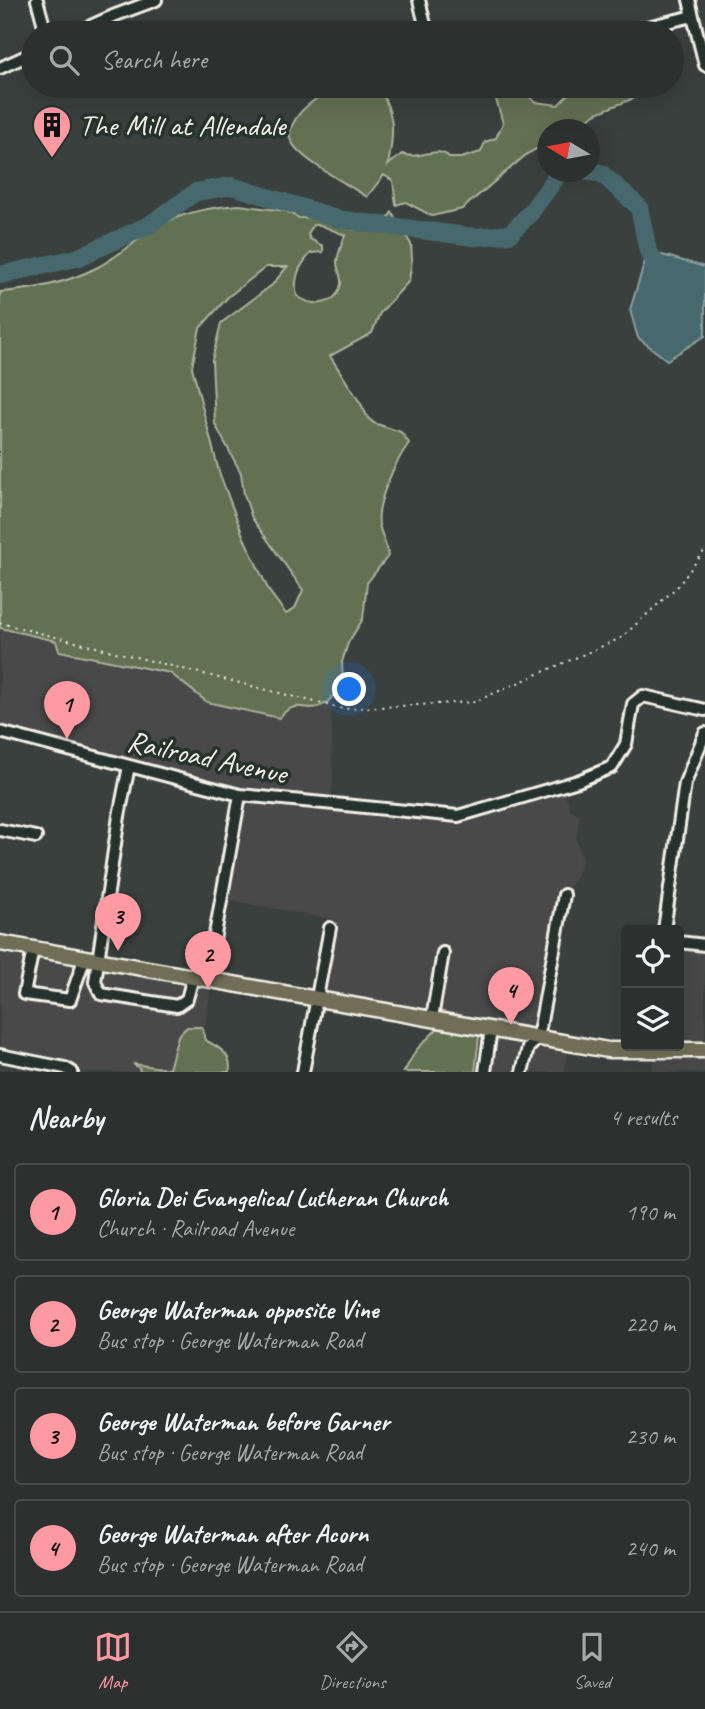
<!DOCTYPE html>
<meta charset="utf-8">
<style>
:root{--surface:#2c302e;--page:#343836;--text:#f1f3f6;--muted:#a6a9aa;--line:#484b4a;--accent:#ff9aa2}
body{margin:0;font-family:Caveat,sans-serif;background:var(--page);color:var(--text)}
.controls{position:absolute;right:21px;bottom:21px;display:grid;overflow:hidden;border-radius:7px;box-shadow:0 7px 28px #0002}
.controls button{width:63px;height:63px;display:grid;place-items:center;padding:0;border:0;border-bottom:2px solid var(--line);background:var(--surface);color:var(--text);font:35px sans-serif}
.compass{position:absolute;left:537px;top:119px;width:63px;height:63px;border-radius:50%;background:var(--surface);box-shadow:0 7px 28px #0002;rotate:280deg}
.you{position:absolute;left:350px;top:690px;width:24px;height:24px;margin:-18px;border:5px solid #fff;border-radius:50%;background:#1a73e8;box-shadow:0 0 0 10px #1a73e833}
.badge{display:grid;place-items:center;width:46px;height:46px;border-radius:50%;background:var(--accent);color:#111;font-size:23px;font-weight:700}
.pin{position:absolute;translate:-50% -58px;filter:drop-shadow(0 2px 4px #0008)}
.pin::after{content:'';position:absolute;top:37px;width:24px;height:21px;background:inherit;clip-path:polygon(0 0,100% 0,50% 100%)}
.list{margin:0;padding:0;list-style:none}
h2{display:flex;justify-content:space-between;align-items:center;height:91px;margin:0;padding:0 28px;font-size:30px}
h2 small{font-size:23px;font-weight:400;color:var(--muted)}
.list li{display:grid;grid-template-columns:46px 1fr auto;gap:21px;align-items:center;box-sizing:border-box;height:98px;margin:0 14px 14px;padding:0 14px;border:2px solid var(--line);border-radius:7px}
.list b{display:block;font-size:26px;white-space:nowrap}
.list p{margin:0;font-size:23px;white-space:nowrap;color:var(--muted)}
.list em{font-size:23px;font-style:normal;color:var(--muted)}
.icon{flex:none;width:38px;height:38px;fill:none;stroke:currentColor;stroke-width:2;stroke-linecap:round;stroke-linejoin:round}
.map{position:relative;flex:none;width:705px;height:1072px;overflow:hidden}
.search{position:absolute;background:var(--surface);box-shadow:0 7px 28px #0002;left:21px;right:21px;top:21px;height:77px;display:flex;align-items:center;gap:18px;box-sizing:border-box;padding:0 24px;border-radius:38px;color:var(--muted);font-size:26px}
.sheet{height:539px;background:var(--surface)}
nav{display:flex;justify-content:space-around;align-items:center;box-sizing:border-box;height:98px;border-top:2px solid var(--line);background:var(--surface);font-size:19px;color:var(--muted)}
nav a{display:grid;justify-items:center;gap:4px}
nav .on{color:var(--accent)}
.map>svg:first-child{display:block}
</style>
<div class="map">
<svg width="705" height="1072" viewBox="0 0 705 1072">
<rect width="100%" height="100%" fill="#3a403e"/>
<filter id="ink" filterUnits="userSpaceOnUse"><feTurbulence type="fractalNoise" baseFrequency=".0143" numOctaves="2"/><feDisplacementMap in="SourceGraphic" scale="14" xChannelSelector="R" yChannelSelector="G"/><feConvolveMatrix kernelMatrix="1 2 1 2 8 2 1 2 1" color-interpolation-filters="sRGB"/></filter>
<g filter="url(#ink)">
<path fill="#48494a" d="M0,628L56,641L170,673L207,702L287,708L301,705H318L331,697L333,780L330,803L458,816L563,785L570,810L580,814L576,838L582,862L572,885L563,891L537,1034L569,1044L564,1072H475L480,1028L320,994L334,921L330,919L225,899L243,798L0,731Z
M705,934V1072H652L654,1053L679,1046V937L689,939Z
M0,943L212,981L205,1025L202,1027H187L178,1036L169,1069L135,1065L140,1069L139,1072H71L0,1054Z"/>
<path fill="#637152" stroke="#acb19d" stroke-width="2" fill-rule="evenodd" d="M334,86H378C396,116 394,133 388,165L402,154C418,161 438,144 450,158H461L481,152L485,142L496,138L503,123L492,86H520L535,102L558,105L573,90L589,89L637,97L597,113L572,129L548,130L547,143L527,154L462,209L432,216L406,202L396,205L393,181L384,175L367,197C350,185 295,158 290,138C289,133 291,126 294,122C301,107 321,96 334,86Z
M239,205L286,211L299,218H314L354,230L386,221L392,212L411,244L412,259L409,281L380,313L372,333L330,356L361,404L368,418L374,423L401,432L409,443C396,461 376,501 379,524C381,535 387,544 388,556L367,583L363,619L348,643L342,662L343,682C338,688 331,701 325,704C306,715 297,696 279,718L207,702L170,673L59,651L56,641L0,628V292C33,290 69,282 98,267C119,256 137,239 157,227C180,213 212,207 239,205ZM313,225H320L345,235C342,244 338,253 337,262C337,269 342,277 341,284C336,307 312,307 297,296C293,279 299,266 311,253L323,252V246L310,239L308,234ZM266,267H287L272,285L221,323L212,360L215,424L241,473L244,494L252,518L303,590L295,608L286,614L269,591L244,538L219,472L192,367L200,328L228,297Z
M445,1021L480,1027L475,1072H404L416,1050Z
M187,1027H202L205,1040C217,1046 234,1055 229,1072H139L140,1069L133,1064L169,1069L178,1036Z"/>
<path fill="#46696d" stroke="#8c9f9e" stroke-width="2" d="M648,251L705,267V336L667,360L638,338L630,310Z"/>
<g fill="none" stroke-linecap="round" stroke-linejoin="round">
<path stroke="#46696d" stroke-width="18" d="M588,172L601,173L639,207L648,251L661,271
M0,275L77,258L149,225L196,192L232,186L343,220L474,237L510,234L531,212L560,172"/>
<defs>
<path id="minor" d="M37,0L46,33
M419,0L427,33
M689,0L705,65
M75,33L113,16L156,0
M622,33L693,16
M0,68L33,53
M389,86H391
M0,732L240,795L458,816L578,781L612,767L626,744L633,704L643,696L705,710
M129,766L119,816L95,982L101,994L177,1006L187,999L193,977
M0,830L36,837
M664,930L685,783L705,733
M679,942L705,945
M33,949L24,994L70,1000L85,957
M207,979L240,795
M432,1018L443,953
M0,1055L65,1068L72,1072
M303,1072L330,928
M485,1072L491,1029
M522,1072L528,1048L538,1038L564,895"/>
<path id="major" d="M0,943L608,1050H705"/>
</defs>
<use href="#minor" stroke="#f4f1e8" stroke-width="16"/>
<use href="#major" stroke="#f4f1e8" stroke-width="19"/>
<path stroke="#f4f1e8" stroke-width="2" stroke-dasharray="2 5" stroke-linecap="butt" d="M0,623L343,709L474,702L621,638L678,586L705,550"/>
<use href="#minor" stroke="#26332d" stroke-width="10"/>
<use href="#major" stroke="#716e59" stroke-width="14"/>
</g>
</g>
<defs>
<symbol id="building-pin" viewBox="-11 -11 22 30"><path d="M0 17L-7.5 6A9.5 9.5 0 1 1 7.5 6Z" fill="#ff9aa2" stroke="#26332d"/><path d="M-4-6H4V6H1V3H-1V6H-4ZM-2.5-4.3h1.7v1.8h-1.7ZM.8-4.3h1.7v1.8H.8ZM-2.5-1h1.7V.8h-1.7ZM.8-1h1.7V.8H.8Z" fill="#111"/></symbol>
</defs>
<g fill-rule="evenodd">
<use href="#building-pin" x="30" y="103" width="44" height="60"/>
</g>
<g text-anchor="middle" stroke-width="7" stroke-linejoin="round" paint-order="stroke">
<g font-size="30" fill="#f4f1e8" stroke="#26332d" text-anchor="start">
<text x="79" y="135">The Mill at Allendale</text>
</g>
<g font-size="30" fill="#f4f1e8" stroke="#26332d">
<text transform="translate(207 757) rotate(12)" y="10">Railroad Avenue</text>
</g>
</g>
</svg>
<div class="controls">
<button><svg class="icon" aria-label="locate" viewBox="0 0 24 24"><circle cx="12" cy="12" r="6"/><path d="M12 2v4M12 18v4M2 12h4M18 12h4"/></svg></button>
<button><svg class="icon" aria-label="layers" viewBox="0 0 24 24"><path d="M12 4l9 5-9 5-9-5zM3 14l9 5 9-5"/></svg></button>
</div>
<svg class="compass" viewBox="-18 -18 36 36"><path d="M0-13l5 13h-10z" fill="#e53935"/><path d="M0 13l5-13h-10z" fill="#a6a9aa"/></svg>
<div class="you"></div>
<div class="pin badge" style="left:67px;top:739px">1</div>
<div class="pin badge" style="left:208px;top:989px">2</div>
<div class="pin badge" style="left:118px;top:951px">3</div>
<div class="pin badge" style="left:511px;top:1025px">4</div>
<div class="search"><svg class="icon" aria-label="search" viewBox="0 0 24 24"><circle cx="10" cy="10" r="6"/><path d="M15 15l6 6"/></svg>Search here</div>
</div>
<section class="sheet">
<h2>Nearby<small>4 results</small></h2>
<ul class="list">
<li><span class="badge">1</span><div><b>Gloria Dei Evangelical Lutheran Church</b><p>Church · Railroad Avenue</p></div><em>190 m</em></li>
<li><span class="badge">2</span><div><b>George Waterman opposite Vine</b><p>Bus stop · George Waterman Road</p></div><em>220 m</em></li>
<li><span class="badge">3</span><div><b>George Waterman before Garner</b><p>Bus stop · George Waterman Road</p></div><em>230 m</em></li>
<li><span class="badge">4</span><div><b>George Waterman after Acorn</b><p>Bus stop · George Waterman Road</p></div><em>240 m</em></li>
</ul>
</section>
<nav>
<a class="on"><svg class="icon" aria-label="map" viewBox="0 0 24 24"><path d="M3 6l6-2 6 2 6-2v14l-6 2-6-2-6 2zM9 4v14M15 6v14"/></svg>Map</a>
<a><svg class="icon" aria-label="directions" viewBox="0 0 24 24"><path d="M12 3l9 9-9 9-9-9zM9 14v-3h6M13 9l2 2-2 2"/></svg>Directions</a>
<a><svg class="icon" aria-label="saved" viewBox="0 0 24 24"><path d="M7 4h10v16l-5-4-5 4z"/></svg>Saved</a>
</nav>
